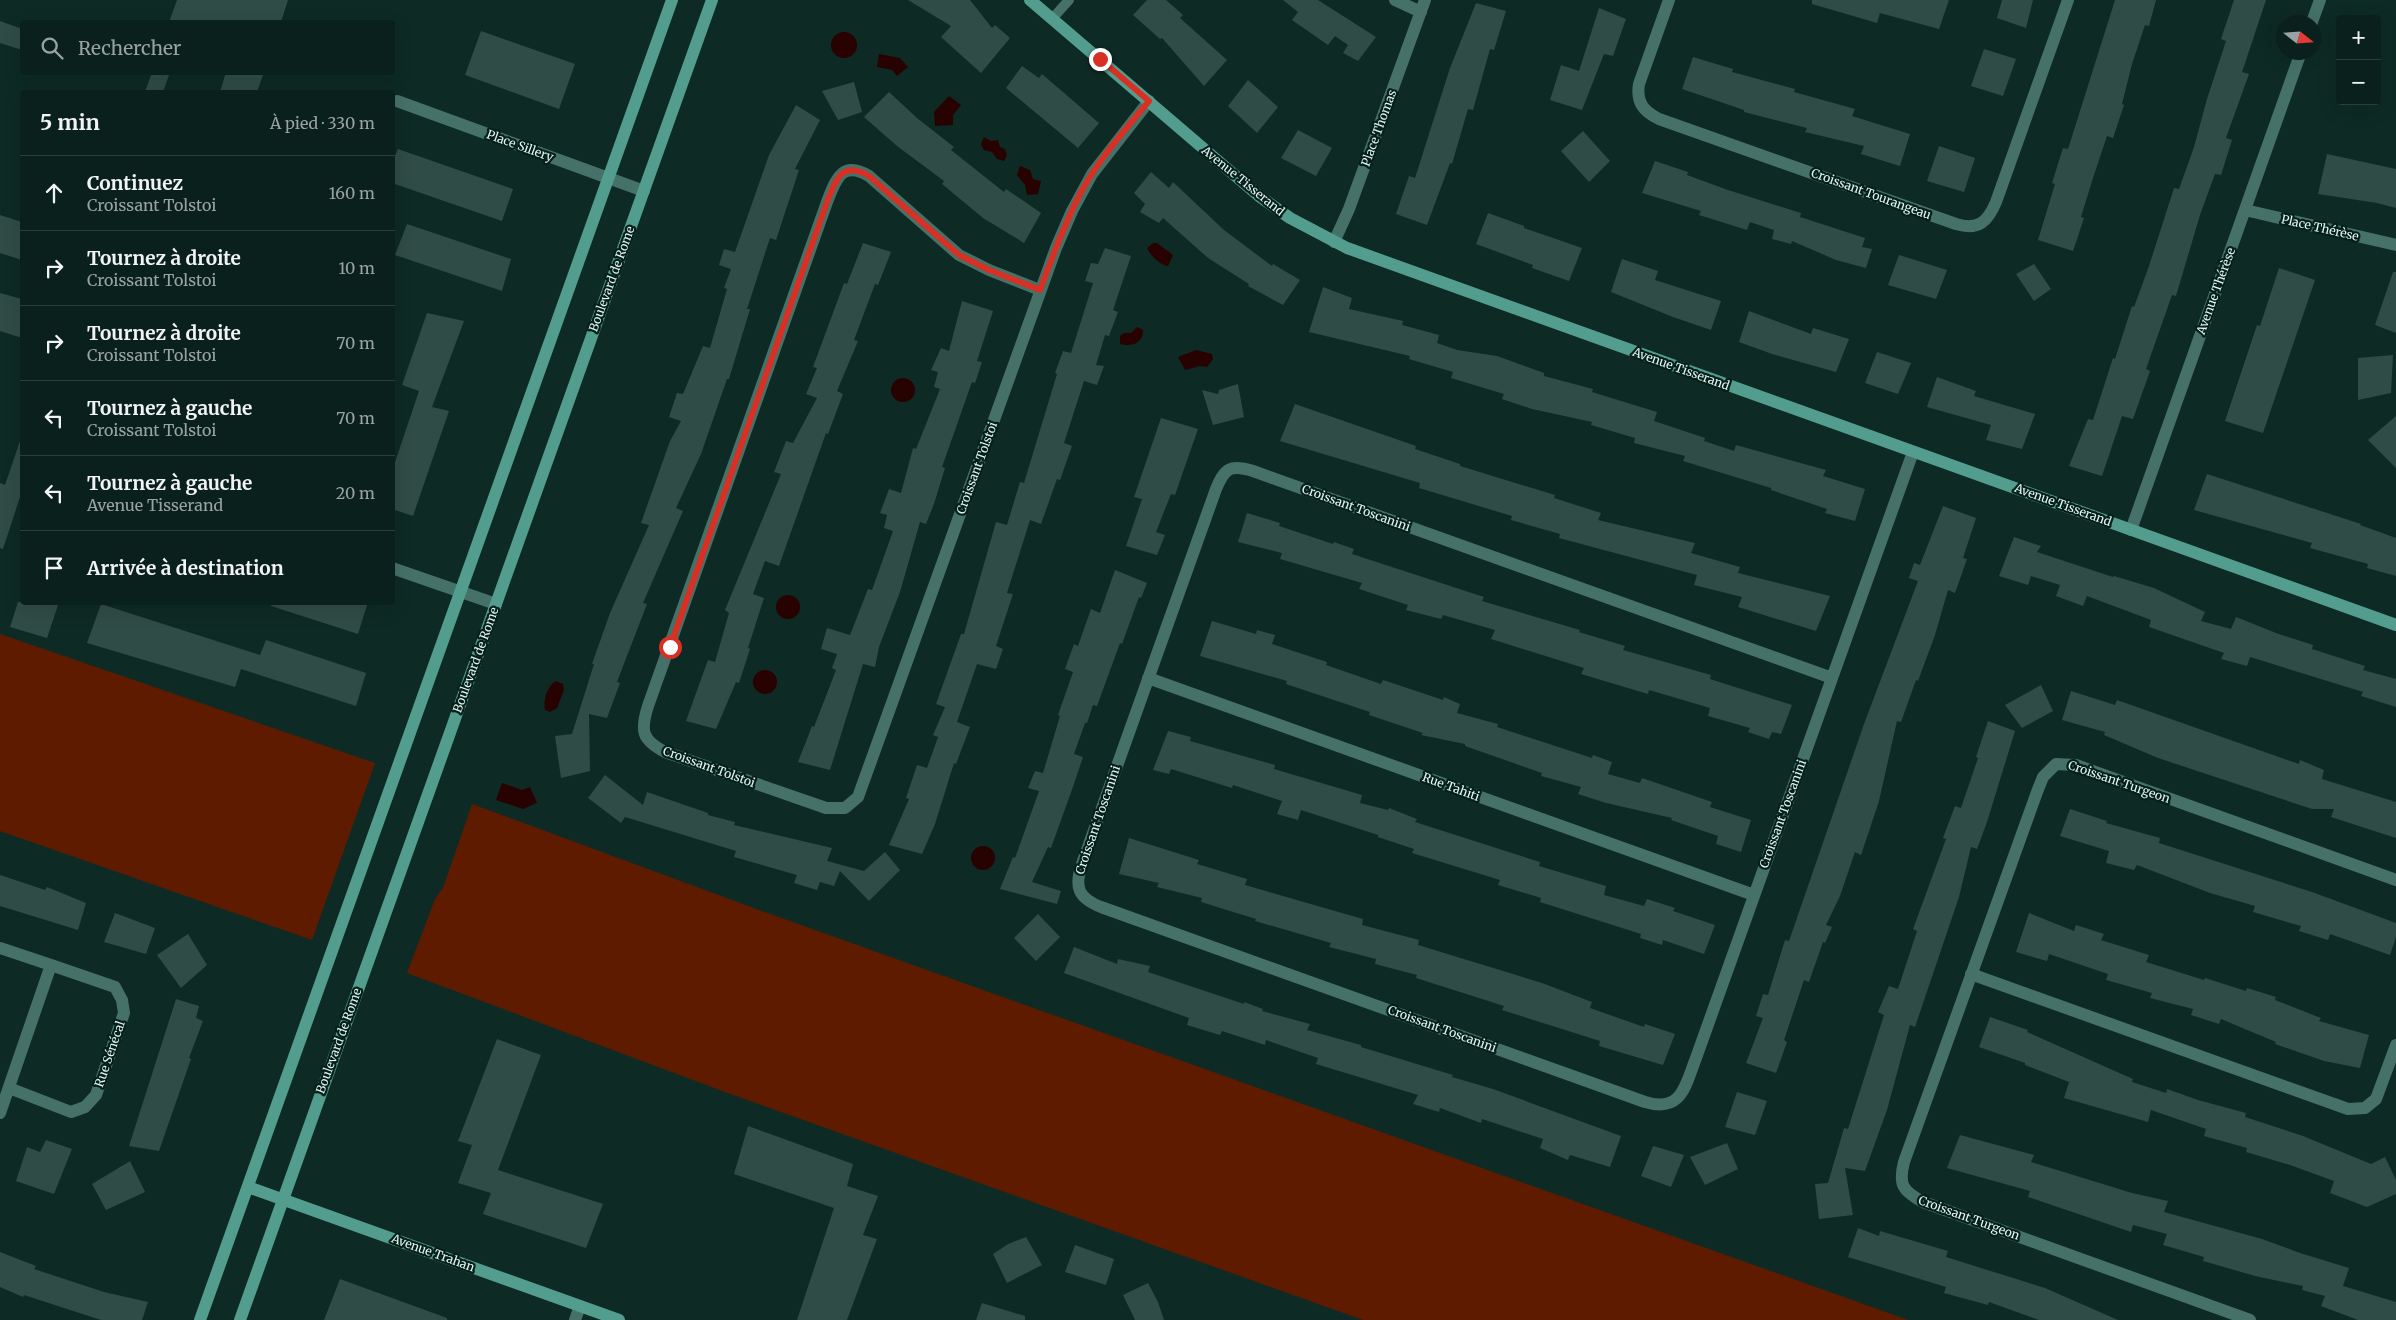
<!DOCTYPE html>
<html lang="fr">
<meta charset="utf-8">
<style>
:root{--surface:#0a201c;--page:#182d29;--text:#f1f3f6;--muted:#99a3a3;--line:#2a3e3b}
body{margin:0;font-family:Merriweather,serif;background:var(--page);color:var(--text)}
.controls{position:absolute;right:15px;top:15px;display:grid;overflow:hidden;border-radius:5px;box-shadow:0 5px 20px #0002}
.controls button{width:45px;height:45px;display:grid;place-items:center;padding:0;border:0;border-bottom:1px solid var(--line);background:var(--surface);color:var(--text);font:25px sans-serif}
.compass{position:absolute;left:2276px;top:15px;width:45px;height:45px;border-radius:50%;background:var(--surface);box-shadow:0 5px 20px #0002;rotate:107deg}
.stop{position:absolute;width:15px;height:15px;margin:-11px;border:4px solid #d93025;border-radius:50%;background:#fff}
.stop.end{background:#d93025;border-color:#fff;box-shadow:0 1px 5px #0008}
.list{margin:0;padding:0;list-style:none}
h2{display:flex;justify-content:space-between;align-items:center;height:65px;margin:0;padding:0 20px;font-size:21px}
h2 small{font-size:16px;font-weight:400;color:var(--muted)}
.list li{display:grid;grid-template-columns:32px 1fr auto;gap:15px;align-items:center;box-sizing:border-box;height:75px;padding:0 20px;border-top:1px solid var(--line)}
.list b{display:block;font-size:19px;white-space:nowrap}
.list p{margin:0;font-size:16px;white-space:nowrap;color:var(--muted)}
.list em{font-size:16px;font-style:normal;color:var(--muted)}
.icon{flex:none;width:28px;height:28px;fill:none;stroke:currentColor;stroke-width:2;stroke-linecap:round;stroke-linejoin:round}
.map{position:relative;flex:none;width:2396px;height:1320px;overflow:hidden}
.search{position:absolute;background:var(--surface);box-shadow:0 5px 20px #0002;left:20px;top:20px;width:375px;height:55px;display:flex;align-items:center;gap:12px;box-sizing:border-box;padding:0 18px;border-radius:5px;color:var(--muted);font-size:19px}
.panel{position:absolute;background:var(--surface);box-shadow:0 5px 20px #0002;left:20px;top:90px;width:375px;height:515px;border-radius:5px}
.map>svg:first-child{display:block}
</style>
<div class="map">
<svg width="2396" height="1320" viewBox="0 0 2396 1320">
<rect width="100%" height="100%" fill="#0e2a25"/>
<path fill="#5e1b00" d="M0,634L375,763L312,940L0,831Z
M472,804L759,910L1908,1320H1363L725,1092L407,973L435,899L443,888Z"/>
<path fill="#270200" d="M831 45a13 13 0 1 1 26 0a13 13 0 1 1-26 0Z
M879,54L900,58L908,67L897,76L892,70L877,67Z
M949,96L961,105L953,115V125L935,126L934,112Z
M984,137L991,141L998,140L1000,147L1005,149L1007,155L1004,161L997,159L992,152L984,150L981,144Z
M1020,166L1030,170L1033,179L1041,181L1038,194L1027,195L1025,185L1017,175Z
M1153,243H1157L1173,255L1168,266C1161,265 1150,256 1147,248Z
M1137,327L1143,330C1143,344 1131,347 1120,344V336L1124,333H1131Z
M1196,350L1212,354L1213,359L1207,367L1200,366L1185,370L1178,357Z
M891 390a12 12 0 1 1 24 0a12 12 0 1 1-24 0Z
M776 607a12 12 0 1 1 24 0a12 12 0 1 1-24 0Z
M753 682a12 12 0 1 1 24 0a12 12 0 1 1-24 0Z
M556,681L563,684L564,690L557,708L550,712L545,710C543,700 547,686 556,681Z
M502,783L522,790L530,787L537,803L523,809L496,800Z
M971 858a12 12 0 1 1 24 0a12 12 0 1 1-24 0Z"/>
<path fill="#304c46" d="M177,0H288L281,22H169Z
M908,0H970L992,28L995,25L1010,38L981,73L941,37L951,26Z
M1147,0H1166L1183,15L1180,18L1227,60L1204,86L1162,38L1160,39L1133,15Z
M1283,0H1318L1376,37L1358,61L1343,53L1348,45L1335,36L1328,45L1292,20L1298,12Z
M1812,0H1949L1939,29L1880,13L1877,23L1812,4Z
M2002,0H2033L2026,28L1997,18Z
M2115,0H2156L2149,26L2145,25L2132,64L2122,104L2124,105L2113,138L2107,136L2093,178L2081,217L2084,218L2073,251L2038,240L2055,184L2052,183L2063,148L2068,149Z
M2234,0H2266L2242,72L2249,74L2226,138L2232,140L2221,175L2215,174L2200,215L2176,296L2172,295L2146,369L2150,371L2133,419L2122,416L2102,476L2069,466L2088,419L2093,420L2113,358L2115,359L2132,306L2134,307L2149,266L2174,188L2179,189L2194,147L2207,99L2226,41L2221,39Z
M1476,3L1506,11L1494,50L1490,49L1473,110L1468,109L1452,164L1450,163L1427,225L1396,214L1409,176L1415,178L1450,68Z
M1599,8L1626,19L1613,56L1604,54L1582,110L1550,100L1561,65L1579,71Z
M0,21L22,29V50L0,43Z
M481,31L575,64L559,109L465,75Z
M1984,49L2016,59L2003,96L1971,86Z
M1693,57L1733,69L1732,72L1795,89L1794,92L1855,109L1852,116L1910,134L1900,166L1861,154L1864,146L1805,132L1807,128L1744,112V110L1682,89Z
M1022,66L1039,78L1042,74L1099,123L1078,148L1006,88Z
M152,72H170L163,92H145Z
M226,72H264L257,92H220Z
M1248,80L1278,107L1257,133L1228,106Z
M854,82L862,112L838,120L822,91Z
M889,92L917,118L954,147L951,150L1004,192L1006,189L1041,213L1024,243L983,218L942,184L944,181L897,146L864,117Z
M796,105L820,120L795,169L799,170L776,240L770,238L747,309H750L729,379H727L701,454L676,508L683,511L643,603L647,604L617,682L620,683L607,718L589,714L590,771L561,778L555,736L572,734L594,664H592L610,613L649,525L641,523L670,441L681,421L669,417L677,393L683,394L703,346L710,348L727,289L724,288L731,269L719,265L724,249L735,252L769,155Z
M1298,130L1332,148L1316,176L1281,158Z
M1583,131L1610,161L1589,182L1561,151Z
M1939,146L1975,158L1964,192L1927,181Z
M398,149L513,189L502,221L392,183V163Z
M2327,154L2396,169V208L2377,203L2318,194Z
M1655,161L1688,172L1687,175L1728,190L1801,213L1800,217L1865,238L1862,247L1872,249L1866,268L1836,260L1792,241L1791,244L1772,239L1774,230L1750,222L1747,230L1699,215L1701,211L1642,193Z
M1151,172L1169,188L1173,182L1224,230L1272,266L1273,264L1300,280L1283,305L1248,286L1249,284L1208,258L1163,218L1159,223L1140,212L1145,204L1134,193Z
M1488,213L1524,226V228L1582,248L1569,281L1532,268L1533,265L1476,244Z
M0,215L22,222V260L0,253Z
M407,224L511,259L502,291L395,255Z
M863,243L891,252L878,285L875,284L854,340L858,341L837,391L843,394L828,434L826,433L779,566L765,561L753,594L764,598L748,648L750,649L739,683L736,682L716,729L686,721L708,660L715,662L729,613L725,610L781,474L774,472L786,441L793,443L817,398L806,394L817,368L813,367L844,283L847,284Z
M1105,248L1131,256L1113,310L1118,312L1109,336L1105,335L1096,365L1104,366L1097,385L1084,381L1064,443L1072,446L1060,480L1057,479L1041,524L1030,520L1007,593L1013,594L996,646L1003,649L996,669L977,664L957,722L970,727L956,764L954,763L935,824L922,854L889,845L909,799L906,798L917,765L927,768L938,737L933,735L945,707L936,704L961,634H964L996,522L1007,525L1020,482L1024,483L1057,374L1055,373L1063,351L1071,353L1093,283L1085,281L1091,263L1098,264Z
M1899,255L1947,270L1936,299L1888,285Z
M1622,259L1658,271L1655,280L1721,301L1711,330L1673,317L1611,292Z
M2034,264L2051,289L2034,301L2016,274Z
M2279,268L2315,280L2263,433L2225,421L2257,325L2260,326Z
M2393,272H2396V333L2375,325Z
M1323,287L1352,298L1349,309L1403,321L1402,325L1439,335L1437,343L1457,350L1497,356L1544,373V376L1593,389L1592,392L1657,412L1654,421L1705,438L1704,441L1734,451L1736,445L1826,470L1823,476L1865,489L1855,521L1825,513L1827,509L1771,490V488L1683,461L1685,456L1634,443L1635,438L1591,425L1592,422L1532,409L1502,399L1504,394L1451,378L1453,372L1409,359L1410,356L1309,332Z
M0,293L22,299V338L0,331Z
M962,301L993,311L977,361L982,362L975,383L972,382L942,467L945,468L934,504L926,524L920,522L900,592L879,647L875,667L863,664L830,770L798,762L812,726L814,727L836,670L832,668L837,654L821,649L827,628L850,635L868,589L872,590L893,531L884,528L887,515L880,513L889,489L901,493L913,448L916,449L940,389L934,387L938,372L931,370L941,348L949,351Z
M1749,311L1811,334L1813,328L1849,339L1836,372L1772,354L1739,342Z
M427,313L464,321L432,407L449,411L413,516L392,509V471L419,391L402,385Z
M1877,352L1911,363L1898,394L1865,383Z
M2393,355L2391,393L2358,400V358Z
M1937,377L1976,391L1974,396L2035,414L2022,449L1986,440L1991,425L1927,407Z
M1238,384L1244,417L1213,425L1202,390L1218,394L1219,390Z
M1295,404L1416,446L1415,449L1460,464V466L1555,495L1554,498L1601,513L1598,520L1695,543L1691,553L1740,567L1738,573L1830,596L1816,631L1738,607L1742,597L1694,585L1697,575L1559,538L1560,534L1511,520L1512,516L1419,488L1420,483L1280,441Z
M2396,416V468L2368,440Z
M1161,418L1198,429L1175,495L1171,494L1156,532L1165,535L1157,555L1126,546L1142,499L1134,497Z
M20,441H22V491L3,549L0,548V483L5,485Z
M2207,474L2361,524L2360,525L2396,538V576L2367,568L2368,564L2310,548L2312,543L2194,510Z
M1943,506L1976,518L1963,558L1967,559L1955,593L1948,590L1935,635L1918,681L1916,680L1901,722L1897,721L1879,801L1861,855L1855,852L1840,896L1826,925L1832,927L1825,943L1823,942L1809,982L1804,980L1784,1040L1787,1042L1776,1073L1746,1063L1763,1018L1756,1016L1763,994L1768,995L1785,940L1789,941L1864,724L1918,581L1909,578L1914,563L1920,565Z
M1247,513L1280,523L1279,526L1333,544L1334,542L1354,549L1352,554L1484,597L1482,601L1580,630L1579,632L1625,646L1623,650L1711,675L1710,679L1792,705L1781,734L1772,732L1769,739L1748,732L1750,728L1708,716L1710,708L1649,690L1648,694L1581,674L1584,668L1491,639L1495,630L1443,615L1441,619L1406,610L1408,605L1359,589L1362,583L1280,559L1282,553L1238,542Z
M2014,537L2041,546L2037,552L2113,577L2114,576L2154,588L2205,612L2201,621L2231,629L2236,617L2276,633L2313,645L2312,649L2365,666L2363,670L2396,679V707L2361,696L2363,692L2250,657L2247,666L2221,659L2224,653L2149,627L2151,620L2087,596L2083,606L2056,596L2060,585L2031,576L2028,585L1999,576Z
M1115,570L1147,583L1141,598L1139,597L1122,644L1120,643L1097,706L1093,705L1087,723H1085L1074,754L1083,757L1074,784L1051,848L1048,847L1032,882L1061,891L1057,904L1000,889L1013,857L1015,858L1039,791L1028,788L1035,771L1043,773L1060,716L1058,715L1073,672L1065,669L1074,644L1078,646L1091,609L1100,613Z
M18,602H59L47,638L10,627Z
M272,602H368L358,634L271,606Z
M101,604L260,655L266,640L366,673L356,706L241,669L235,687L87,643Z
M1212,621L1256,634L1257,630L1275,635L1272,644L1327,662L1326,665L1381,684L1383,680L1443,700L1444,697L1460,704L1457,713L1498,724L1497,727L1592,758L1593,755L1612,762L1608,774L1640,783L1642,778L1712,802L1710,807L1751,820L1741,852L1716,844L1718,836L1671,820L1672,818L1606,803L1578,794L1581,787L1541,776L1542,773L1465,746V744L1421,735L1423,733L1369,715L1370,712L1286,684L1287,681L1200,656Z
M2041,685L2053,711L2022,728L2005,705Z
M2071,691L2115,705L2117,700L2299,764L2300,760L2324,770L2322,779L2396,802V838L2331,817L2334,809H2312L2158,758L2104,735L2105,732L2062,720Z
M1988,721L2015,731L1987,822L1977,849L1971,847L1959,897L1915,1027L1910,1025L1887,1110L1865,1171L1845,1168L1853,1215L1819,1219L1815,1184L1828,1183L1844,1128L1848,1129L1884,1015L1878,1012L1889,986L1898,989L1917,931L1913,929L1946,839L1943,838L1955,806L1961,808L1978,758L1976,757Z
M1168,731L1191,737L1190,741L1275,765L1274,769L1362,795L1360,803L1388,810L1389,808L1417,819L1415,822L1540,862L1539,866L1606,886L1604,895L1644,906L1647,899L1675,908L1673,911L1715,925L1704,954L1663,940L1662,945L1640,938L1641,934L1540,902L1541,898L1498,885L1500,880L1412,853L1414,849L1378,837V835L1301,810L1298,820L1277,814L1282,801L1233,785L1232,788L1171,769L1169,774L1153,770Z
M605,775L643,805L647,792L708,813V815L735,822L734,825L832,848L827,861L864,871L885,852L900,870L869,901L840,871L834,886L820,882L817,890L794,883L797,875L734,857L736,851L625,817L621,823L588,798Z
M2070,809L2107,821L2106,823L2160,838L2159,843L2312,892L2396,923V937L2390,955L2330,934L2328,940L2299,931L2301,926L2253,912L2255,906L2210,893L2137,865L2134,870L2106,863L2109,851L2060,836Z
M1129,838L1199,860L1197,864L1247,879L1245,885L1363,919L1362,925L1419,940L1418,945L1542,983L1592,1002L1590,1008L1644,1027L1645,1024L1675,1034L1663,1065L1599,1046L1600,1041L1502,1010L1504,1006L1416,978L1417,975L1375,964L1376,959L1329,947L1331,943L1255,921L1256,919L1201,902L1202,898L1157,887L1159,883L1119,874Z
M0,875L45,890L47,887L86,903L78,930L0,906Z
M115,913L155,928L146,954L104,942Z
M2029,913L2074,931L2076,925L2104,934L2101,940L2149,955L2146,962L2204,980L2205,978L2246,991L2247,988L2276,997L2275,1000L2321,1018L2319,1021L2369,1035L2360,1068L2324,1061L2275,1044L2276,1042L2221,1019L2219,1024L2191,1015L2193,1009L2150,998L2152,993L2106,980L2108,974L2049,954L2047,961L2016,952Z
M1038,914L1060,937L1036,961L1014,938Z
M188,934L207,965L181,988L157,955Z
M1074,947L1117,964L1118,959L1150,966L1148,972L1244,1004V1002L1263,1009L1262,1011L1310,1024L1307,1030L1361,1045V1047L1453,1075L1452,1077L1493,1089L1621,1136L1610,1167L1570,1155L1568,1160L1540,1148L1543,1139L1482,1119L1481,1123L1440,1108L1439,1112L1413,1104L1418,1095L1316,1064L1318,1058L1266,1040L1265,1045L1222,1031L1220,1035L1187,1025L1189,1018L1064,973Z
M176,999L199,1006L196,1018L203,1021L189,1058L191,1059L159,1151L129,1146Z
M1990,1017L2028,1030L2027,1032L2133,1079L2132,1082L2166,1093L2167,1089L2198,1100L2246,1113L2245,1117L2303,1136L2371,1164L2385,1157L2396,1180V1194L2367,1207L2330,1193L2334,1181L2290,1165L2246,1152L2247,1148L2204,1136L2206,1129L2151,1110L2148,1122L2064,1098L2069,1082L2025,1065V1063L1979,1047Z
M497,1039L541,1055L498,1170L603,1204L586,1248L483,1214L491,1193L458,1183L472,1145L458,1141Z
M1737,1092L1767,1101L1755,1135L1725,1127Z
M748,1126L853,1164L847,1186L878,1196L863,1235L877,1239L847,1320H797L834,1208L734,1174Z
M1960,1135L2034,1155L2031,1162L2132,1193L2168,1201L2164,1212L2262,1239L2300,1253L2349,1268L2343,1286L2396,1302V1320H2358L2321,1306L2325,1296L2302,1290L2303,1286L2255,1276L2203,1261L2204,1257L2163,1245L2167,1234L2133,1225L2131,1232L2028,1197L2030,1191L1947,1168Z
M46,1140L72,1149L54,1194L16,1181L27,1147L40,1152Z
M1727,1143L1738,1169L1705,1185L1690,1157Z
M1653,1146L1684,1155L1671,1187L1641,1176Z
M130,1161L145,1192L106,1210L92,1184Z
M1858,1228L1879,1236L1880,1231L1948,1251L1946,1257L2045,1288L2118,1320H2039L1989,1302L1988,1305L1944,1293L1946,1287L1848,1257Z
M1026,1237L1042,1265L1007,1283L993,1254L1008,1244Z
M1075,1245L1114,1259L1106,1285L1065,1272Z
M0,1252L36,1266L34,1269L104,1292L148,1302L142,1320H101L24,1295L23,1297L0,1287Z
M340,1279L447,1318V1320H324Z
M1148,1283L1158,1302L1164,1320H1135L1123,1295Z
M982,1303L1025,1316V1320H976Z"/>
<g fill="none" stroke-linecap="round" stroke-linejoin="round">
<path stroke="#457168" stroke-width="10" d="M1052,19L1069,0"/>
<path stroke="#457168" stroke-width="12" d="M1395,0L1421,12
M1669,0L1639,84C1636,102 1643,111 1659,119L1956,224C1979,231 1988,221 1996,202L2068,0
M2312,22L2320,0
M397,101L644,191
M2245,210L2396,245
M1334,242L1349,209L1425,0
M1040,290L989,270L959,255L869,176C842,160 836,179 827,202L648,706C640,731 642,740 665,752L826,808H845L858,797L1056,248L1072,211L1092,174L1149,101
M2131,530L2301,52
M392,568L496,604
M1148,678L1754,895
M1832,678L1253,471C1230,464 1225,468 1216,489L1082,864C1074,887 1078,898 1101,907L1645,1102C1682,1113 1685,1086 1696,1058L1913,452
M0,948L51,965L0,1113
M1971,974L2348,1109L2365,1108L2376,1099L2396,1045
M9,1088L71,1112L85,1107L96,1095L124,1013L122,1000L115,987L51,965
M575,1320L580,1306
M2250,1320L1923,1202C1903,1191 1898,1185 1904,1162L2037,792L2043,777L2056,764L2076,765L2396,880"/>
<path stroke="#539d8e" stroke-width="12" d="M1030,0L1259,196L1290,218L1347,248L2396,625
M248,1187L619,1320
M200,1320L672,0
M240,1320L712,0"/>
</g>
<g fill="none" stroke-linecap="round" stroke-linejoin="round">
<path stroke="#d93025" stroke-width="6" d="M670,647L827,202C836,179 842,160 869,176L959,255L989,270L1040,290C1052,257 1064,225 1080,194C1098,160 1125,130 1149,101L1100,59"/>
</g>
<g text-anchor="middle" stroke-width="4.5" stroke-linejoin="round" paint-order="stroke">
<g font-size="12" fill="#e5f5f1" stroke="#04201b">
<text transform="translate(1379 128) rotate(-70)" y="4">Place Thomas</text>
<text transform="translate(520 146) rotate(20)" y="4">Place Sillery</text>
<text transform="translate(1243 181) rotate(39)" y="4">Avenue Tisserand</text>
<text transform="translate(1871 194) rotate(20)" y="4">Croissant Tourangeau</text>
<text transform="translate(2320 228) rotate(13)" y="4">Place Thérèse</text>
<text transform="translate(612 279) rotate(-70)" y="4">Boulevard de Rome</text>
<text transform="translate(2216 291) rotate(-70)" y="4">Avenue Thérèse</text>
<text transform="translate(1681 369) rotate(20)" y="4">Avenue Tisserand</text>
<text transform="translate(977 468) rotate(-70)" y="4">Croissant Tolstoi</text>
<text transform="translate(2063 505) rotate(20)" y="4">Avenue Tisserand</text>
<text transform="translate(1356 508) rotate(20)" y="4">Croissant Toscanini</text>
<text transform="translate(476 660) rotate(-70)" y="4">Boulevard de Rome</text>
<text transform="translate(709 767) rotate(20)" y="4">Croissant Tolstoi</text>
<text transform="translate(2119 782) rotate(19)" y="4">Croissant Turgeon</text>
<text transform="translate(1451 787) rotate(20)" y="4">Rue Tahiti</text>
<text transform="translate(1783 814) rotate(-70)" y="4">Croissant Toscanini</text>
<text transform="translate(1098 820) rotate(-71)" y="4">Croissant Toscanini</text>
<text transform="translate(1442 1029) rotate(20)" y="4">Croissant Toscanini</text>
<text transform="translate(339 1041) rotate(-70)" y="4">Boulevard de Rome</text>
<text transform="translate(110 1054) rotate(-71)" y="4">Rue Sénécal</text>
<text transform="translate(1969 1218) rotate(20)" y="4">Croissant Turgeon</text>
<text transform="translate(433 1253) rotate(20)" y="4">Avenue Trahan</text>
</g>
</g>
</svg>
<div class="controls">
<button>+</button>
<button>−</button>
</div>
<svg class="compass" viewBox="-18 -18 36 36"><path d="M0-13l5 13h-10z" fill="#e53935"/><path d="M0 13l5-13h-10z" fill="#99a3a3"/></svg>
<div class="stop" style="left:670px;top:647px"></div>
<div class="stop end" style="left:1100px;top:59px"></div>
<div class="search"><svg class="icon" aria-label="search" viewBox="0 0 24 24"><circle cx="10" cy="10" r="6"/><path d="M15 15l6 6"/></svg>Rechercher</div>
<section class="panel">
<h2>5 min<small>À pied · 330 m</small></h2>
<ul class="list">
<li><svg class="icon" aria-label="ahead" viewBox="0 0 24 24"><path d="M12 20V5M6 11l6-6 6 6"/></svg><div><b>Continuez</b><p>Croissant Tolstoi</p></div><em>160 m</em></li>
<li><svg class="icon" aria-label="right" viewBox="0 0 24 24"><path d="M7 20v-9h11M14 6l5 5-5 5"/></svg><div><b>Tournez à droite</b><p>Croissant Tolstoi</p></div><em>10 m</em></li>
<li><svg class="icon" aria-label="right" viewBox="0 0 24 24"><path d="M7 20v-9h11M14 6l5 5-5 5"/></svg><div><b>Tournez à droite</b><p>Croissant Tolstoi</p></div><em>70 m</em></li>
<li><svg class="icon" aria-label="left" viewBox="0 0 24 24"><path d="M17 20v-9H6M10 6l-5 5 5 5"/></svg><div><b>Tournez à gauche</b><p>Croissant Tolstoi</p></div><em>70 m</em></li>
<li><svg class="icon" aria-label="left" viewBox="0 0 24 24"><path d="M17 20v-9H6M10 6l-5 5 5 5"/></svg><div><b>Tournez à gauche</b><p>Avenue Tisserand</p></div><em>20 m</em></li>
<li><svg class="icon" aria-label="arrive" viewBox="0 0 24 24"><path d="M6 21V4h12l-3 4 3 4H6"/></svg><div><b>Arrivée à destination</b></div></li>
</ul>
</section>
</div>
